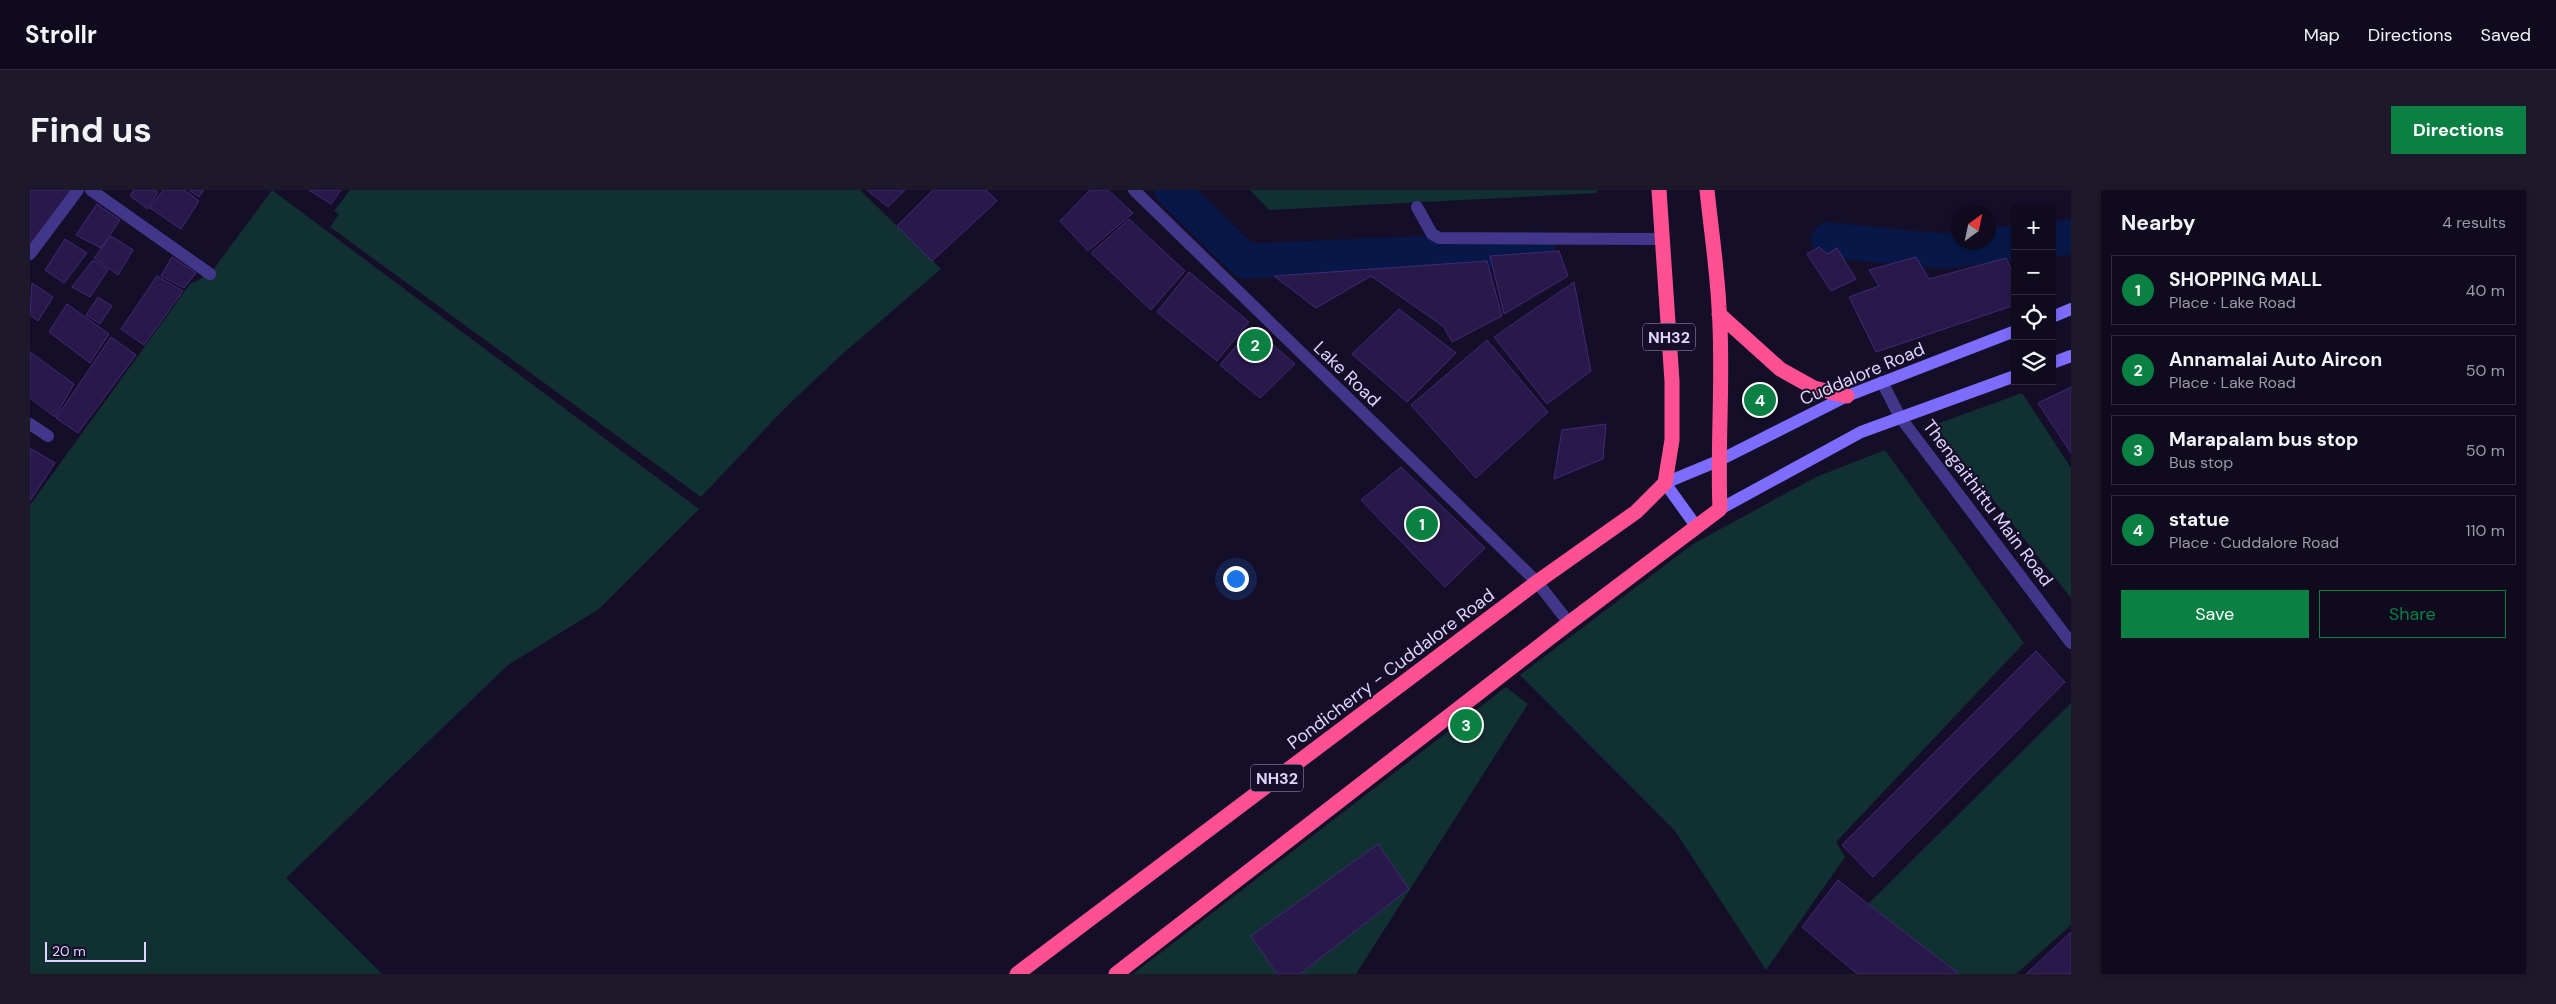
<!DOCTYPE html>
<meta charset="utf-8">
<style>
:root{--surface:#100a1e;--page:#1e182b;--text:#f1f3f6;--muted:#9c9aa4;--line:#302b3c;--accent:#0b8043}
body{margin:0;font-family:"DM Sans",sans-serif;background:var(--page);color:var(--text)}
.controls{position:absolute;right:15px;top:15px;display:grid;overflow:hidden;border-radius:0px;box-shadow:0 2px 8px #0003}
.controls button{width:45px;height:45px;display:grid;place-items:center;padding:0;border:0;border-bottom:1px solid var(--line);background:var(--surface);color:var(--text);font:25px sans-serif}
.compass{position:absolute;left:1921px;top:15px;width:45px;height:45px;border-radius:50%;background:var(--surface);box-shadow:0 2px 8px #0003;rotate:33deg}
.scale{position:absolute;left:15px;bottom:12px;width:101px;box-sizing:border-box;padding-left:5px;border:2px solid #ded5ff;border-top:0;font-size:14px;line-height:18px;white-space:nowrap;color:#ded5ff;-webkit-text-stroke:4px #150e28;paint-order:stroke}
.you{position:absolute;left:1205px;top:388px;width:18px;height:18px;margin:-12px;border:4px solid #fff;border-radius:50%;background:#1a73e8;box-shadow:0 0 0 8px #1a73e833}
.badge{display:grid;place-items:center;width:32px;height:32px;border-radius:50%;background:var(--accent);color:#fff;font-size:16px;font-weight:700}
.pin{position:absolute;translate:-50% -50%;border:2px solid #fff;box-shadow:0 1px 5px #0006}
.list{margin:0;padding:0;list-style:none}
h2{display:flex;justify-content:space-between;align-items:center;height:65px;margin:0;padding:0 20px;font-size:21px}
h2 small{font-size:16px;font-weight:400;color:var(--muted)}
.list li{display:grid;grid-template-columns:32px 1fr auto;gap:15px;align-items:center;box-sizing:border-box;height:70px;margin:0 10px 10px;padding:0 10px;border:1px solid var(--line);border-radius:0px}
.list b{display:block;font-size:19px;white-space:nowrap}
.list p{margin:0;font-size:16px;white-space:nowrap;color:var(--muted)}
.list em{font-size:16px;font-style:normal;color:var(--muted)}
.actions{display:flex;gap:10px;padding:15px 20px}
.actions a{flex:1;padding:11px 0;border:1px solid var(--accent);border-radius:0px;text-align:center;font-size:18px;color:var(--accent)}
.actions .main{background:var(--accent);color:#fff}
.icon{flex:none;width:28px;height:28px;fill:none;stroke:currentColor;stroke-width:2;stroke-linecap:round;stroke-linejoin:round}
.map{position:relative;flex:none;width:2041px;height:784px;overflow:hidden;border-radius:0px}
header{display:flex;align-items:center;gap:30px;box-sizing:border-box;height:70px;padding:0 25px;background:var(--surface);border-bottom:1px solid var(--line)}
header strong{font-size:24px}
nav{display:flex;gap:28px;margin-inline-start:auto;font-size:18px}
.intro{display:flex;align-items:center;justify-content:space-between;box-sizing:border-box;height:120px;padding:0 30px}
h1{margin:0;font-size:35px}
.button{padding:12px 22px;border-radius:0px;background:var(--accent);color:#fff;font-size:18px;font-weight:700}
main{display:flex;gap:30px;padding:0 30px}
aside{flex:1;background:var(--surface);border-radius:0px;box-shadow:0 2px 8px #0003}
.map>svg:first-child{display:block}
</style>
<header>
<strong>Strollr</strong>
<nav><a>Map</a><a>Directions</a><a>Saved</a></nav>
</header>
<div class="intro"><h1>Find us</h1><a class="button">Directions</a></div>
<main>
<div class="map">
<svg width="2041" height="784" viewBox="0 0 2041 784">
<rect width="100%" height="100%" fill="#150e28"/>
<path fill="#113032" d="M242,0L669,319L569,419L478,475L256,688L352,784H0V315L160,94L180,84Z
M320,0H830L911,79L809,167L755,218L671,307L300,37L309,24L304,21Z
M1220,0H1567V3L1239,20Z
M1992,203L2041,278V408L1904,235Z
M1855,260L1994,453L1806,652L1815,667L1736,780L1645,641L1490,485L1663,354L1786,287Z
M1476,497L1498,514L1326,784H1103Z
M2041,513V735L1986,784H1929L1838,714Z"/>
<g fill="none" stroke-linecap="round" stroke-linejoin="round">
<path stroke="#071848" stroke-width="35" d="M1142,0L1215,71L1508,59
M2022,49L2041,47
M1799,50L1910,61L1985,53"/>
</g>
<path fill="#28194a" stroke="#412977" d="M0,0H41L0,57Z
M104,0H125L128,2L118,19L100,6Z
M133,0H155L169,11L151,39L120,18Z
M159,0H174L169,7Z
M279,0H311L301,14Z
M837,0H875L858,17Z
M903,0H956L967,11L902,71L867,36Z
M1060,0H1078L1103,23L1058,61L1030,31Z
M67,14L90,30L71,58L46,45Z
M1099,29L1155,81L1121,120L1061,63Z
M81,46L103,60L88,85L64,68Z
M35,49L57,63L34,93L15,80Z
M1789,57L1797,64L1807,58L1826,89L1801,101L1777,64Z
M1529,61L1538,86L1474,124L1460,66Z
M142,67L166,83L154,98L131,86Z
M1886,67L1899,89L1976,68L1985,87V115L1846,162L1819,107L1849,96L1839,80Z
M63,70L78,80L60,107L42,97Z
M1457,71L1472,126L1422,152L1413,136L1341,86L1286,118L1244,86Z
M1159,82L1219,132L1187,171L1127,122Z
M127,86L153,101L114,155L91,139Z
M1544,92L1561,181L1517,214L1464,147Z
M2,93L23,107L8,131L0,125Z
M68,107L82,116L70,134L56,125Z
M37,114L79,144L60,173L19,142Z
M1369,119L1426,163L1377,212L1322,164Z
M1222,137L1265,174L1230,208L1190,175Z
M81,147L106,165L48,243L26,228Z
M1457,150L1518,222L1446,288L1381,215Z
M0,162L44,194L25,227L0,208Z
M2041,197V263L2008,213Z
M1576,234L1573,269L1524,289L1532,240Z
M0,258L25,273L0,311Z
M1371,277L1455,358L1415,397L1331,310Z
M2006,461L2035,492L1843,687L1812,655Z
M1348,654L1379,699L1270,784H1247L1221,746Z
M1808,690L1838,714L1929,784H1827L1772,737Z
M2041,742V784H1996Z"/>
<g fill="none" stroke-linecap="round" stroke-linejoin="round">
<path stroke="#42368a" stroke-width="12" d="M1387,17L1402,44L1409,48L1633,49"/>
<path stroke="#42368a" stroke-width="12" d="M61,0L180,84
M1104,0L1507,392L1539,433
M0,64L48,0
M1852,192L1870,227L2041,453
M0,234L18,246"/>
<path stroke="#7e6cff" stroke-width="12" d="M2022,127L2041,119
M2022,173L2041,166
M1690,319L1831,242L1985,186
M1666,336L1635,293L1688,271L1817,206L1985,141"/>
<path stroke="#ff5092" stroke-width="15" d="M1689,124L1750,179L1784,198L1817,206
M987,784L1507,392L1606,322L1635,293L1642,250V191L1629,0
M1086,784L1539,433L1690,319C1687,252 1694,185 1689,117C1687,78 1681,39 1677,0"/>
</g>
<g text-anchor="middle" stroke-width="4" stroke-linejoin="round" paint-order="stroke">
<g fill="#150e28" stroke="#a299be" stroke-width="1">
<rect x="1613" y="133.5" width="52" height="27" rx="4"/>
<rect x="1221" y="574.5" width="52" height="27" rx="4"/>
</g>
<g font-size="16" font-weight="bold" fill="#ded5ff">
<text x="1639" y="153">NH32</text>
<text x="1247" y="594">NH32</text>
</g>
<g font-size="18" fill="#ded5ff" stroke="#150e28">
<text transform="translate(1317 184) rotate(44)" y="6">Lake Road</text>
<text transform="translate(1832 184) rotate(-23)" y="6">Cuddalore Road</text>
<text transform="translate(1958 313) rotate(53)" y="6">Thengaithittu Main Road</text>
<text transform="translate(1361 479) rotate(-37)" y="6">Pondicherry - Cuddalore Road</text>
</g>
</g>
</svg>
<div class="controls">
<button>+</button>
<button>−</button>
<button><svg class="icon" aria-label="locate" viewBox="0 0 24 24"><circle cx="12" cy="12" r="6"/><path d="M12 2v4M12 18v4M2 12h4M18 12h4"/></svg></button>
<button><svg class="icon" aria-label="layers" viewBox="0 0 24 24"><path d="M12 4l9 5-9 5-9-5zM3 14l9 5 9-5"/></svg></button>
</div>
<svg class="compass" viewBox="-18 -18 36 36"><path d="M0-13l5 13h-10z" fill="#e53935"/><path d="M0 13l5-13h-10z" fill="#9c9aa4"/></svg>
<div class="scale">20 m</div>
<div class="you"></div>
<div class="pin badge" style="left:1392px;top:334px">1</div>
<div class="pin badge" style="left:1225px;top:155px">2</div>
<div class="pin badge" style="left:1436px;top:535px">3</div>
<div class="pin badge" style="left:1730px;top:210px">4</div>
</div>
<aside>
<h2>Nearby<small>4 results</small></h2>
<ul class="list">
<li><span class="badge">1</span><div><b>SHOPPING MALL</b><p>Place · Lake Road</p></div><em>40 m</em></li>
<li><span class="badge">2</span><div><b>Annamalai Auto Aircon</b><p>Place · Lake Road</p></div><em>50 m</em></li>
<li><span class="badge">3</span><div><b>Marapalam bus stop</b><p>Bus stop</p></div><em>50 m</em></li>
<li><span class="badge">4</span><div><b>statue</b><p>Place · Cuddalore Road</p></div><em>110 m</em></li>
</ul>
<div class="actions"><a class="main">Save</a><a>Share</a></div>
</aside>
</main>
